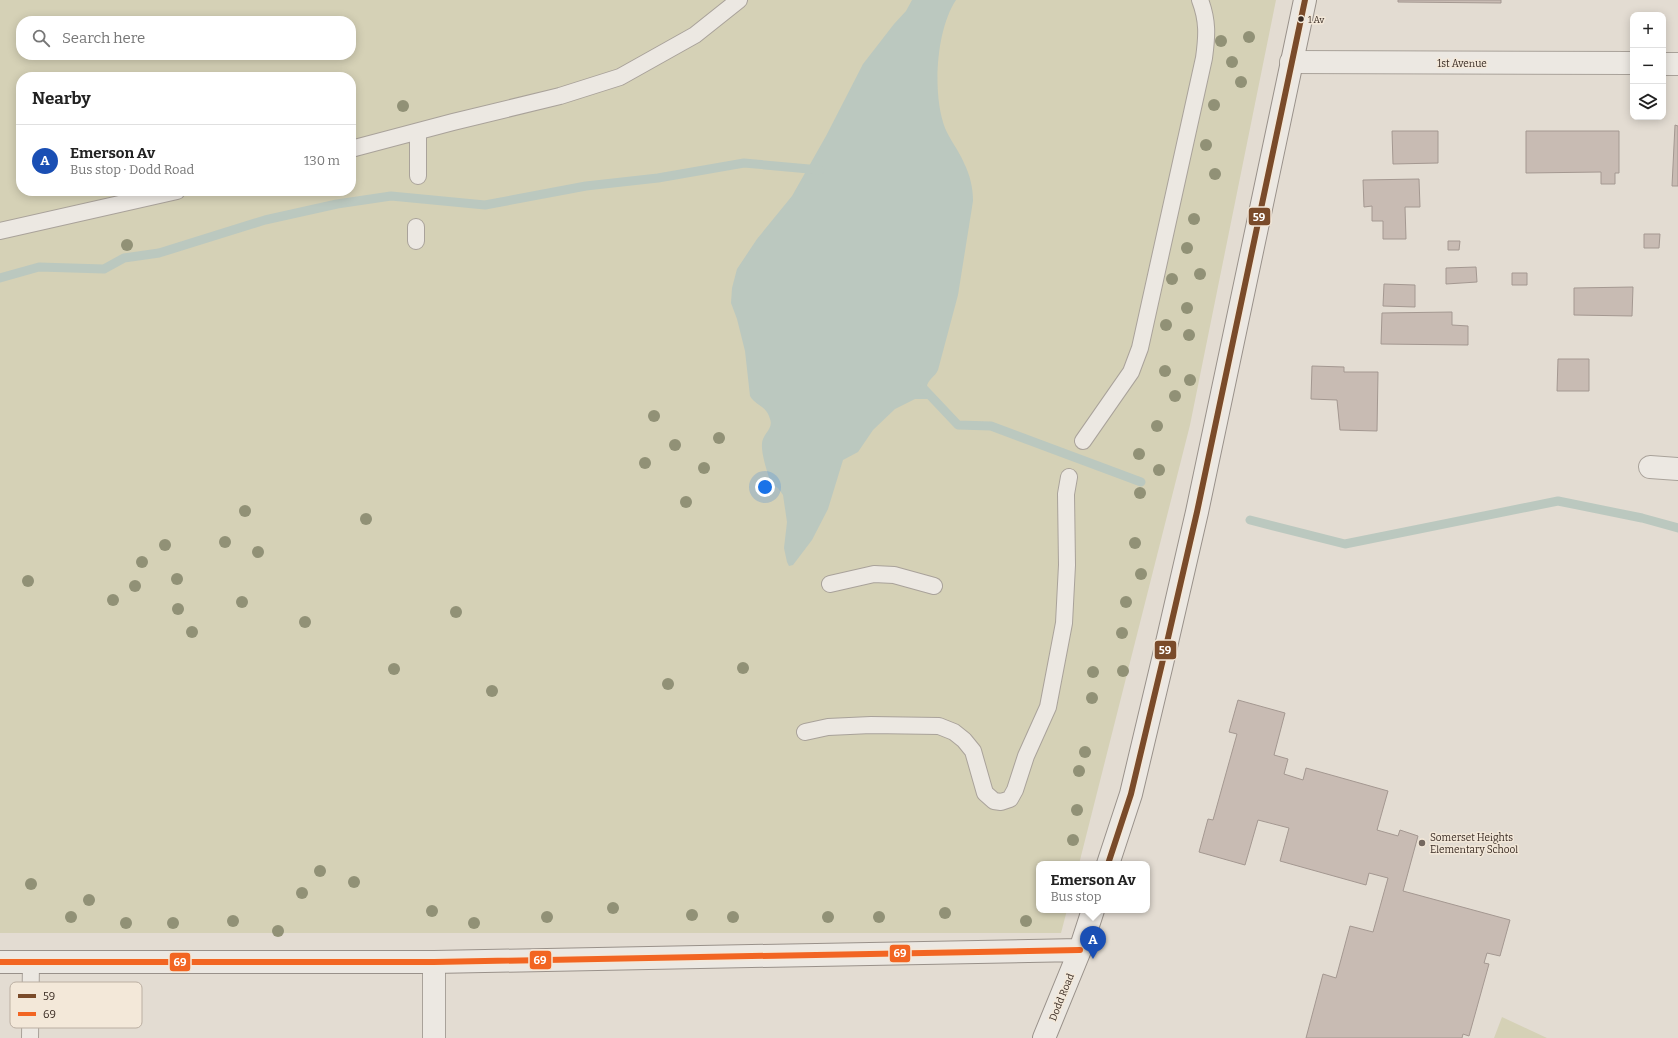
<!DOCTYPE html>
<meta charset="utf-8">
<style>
:root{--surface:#fff;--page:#f6f6f6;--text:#222;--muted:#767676;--line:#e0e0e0;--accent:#746860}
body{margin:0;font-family:Bitter,serif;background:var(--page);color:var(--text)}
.controls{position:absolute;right:12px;top:12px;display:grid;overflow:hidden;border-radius:8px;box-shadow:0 2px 10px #0003}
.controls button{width:36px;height:36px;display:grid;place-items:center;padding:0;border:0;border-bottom:1px solid var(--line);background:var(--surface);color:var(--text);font:20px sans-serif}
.you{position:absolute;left:765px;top:487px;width:14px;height:14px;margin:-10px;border:3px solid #fff;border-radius:50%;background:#1a73e8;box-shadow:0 0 0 6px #1a73e833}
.badge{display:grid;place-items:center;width:26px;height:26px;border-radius:50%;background:var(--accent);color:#fff;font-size:13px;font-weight:700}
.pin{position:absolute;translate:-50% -33px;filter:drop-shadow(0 1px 2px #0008)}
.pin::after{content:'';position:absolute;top:21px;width:14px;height:12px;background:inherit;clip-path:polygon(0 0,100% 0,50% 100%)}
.popup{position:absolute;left:1036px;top:861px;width:114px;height:52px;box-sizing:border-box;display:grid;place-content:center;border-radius:8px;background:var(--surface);filter:drop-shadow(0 1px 3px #0005);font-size:13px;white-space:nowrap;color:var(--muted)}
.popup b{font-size:15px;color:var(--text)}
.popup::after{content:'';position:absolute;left:50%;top:100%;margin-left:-8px;border:8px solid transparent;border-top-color:var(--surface)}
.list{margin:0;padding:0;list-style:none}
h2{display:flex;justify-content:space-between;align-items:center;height:52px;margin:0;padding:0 16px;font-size:17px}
h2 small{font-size:13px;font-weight:400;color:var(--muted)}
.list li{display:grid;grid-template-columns:26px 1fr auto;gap:12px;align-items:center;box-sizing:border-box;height:72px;padding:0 16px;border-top:1px solid var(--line)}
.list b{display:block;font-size:15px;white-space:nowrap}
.list p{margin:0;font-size:13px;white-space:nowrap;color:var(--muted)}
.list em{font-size:13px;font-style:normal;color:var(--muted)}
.icon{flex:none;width:22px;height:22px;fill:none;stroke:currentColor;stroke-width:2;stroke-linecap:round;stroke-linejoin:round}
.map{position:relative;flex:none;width:1678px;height:1038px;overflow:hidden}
.search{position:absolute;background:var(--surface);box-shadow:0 2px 10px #0003;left:16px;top:16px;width:340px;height:44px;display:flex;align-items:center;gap:10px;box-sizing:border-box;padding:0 14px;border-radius:16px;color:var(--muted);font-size:15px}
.panel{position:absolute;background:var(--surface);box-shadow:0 2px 10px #0003;left:16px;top:72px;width:340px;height:124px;border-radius:16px}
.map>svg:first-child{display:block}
</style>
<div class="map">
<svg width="1678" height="1038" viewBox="0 0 1678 1038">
<rect width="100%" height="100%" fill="#e3dcd2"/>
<path fill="#d5d1b6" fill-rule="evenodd" d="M0,0H1276L1190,425L1079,864H1039V910H1067L1061,933H0ZM21,21H351V55H21ZM21,77H351V191H21Z
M1502,1017L1547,1038H1494Z"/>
<path fill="#bbc8bf" d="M912,0H956C936,30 932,94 945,128C950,140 959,151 964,163C970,175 973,188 973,201L958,295L938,370C935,377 927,380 927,387L934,395L930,399H915L895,409L873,430L858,452L843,460L828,509L812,540L793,565L789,566L787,562L784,548L787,522L783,495L778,488L771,484C768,474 761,454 762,444C762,434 774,429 770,419C766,405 757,407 750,396L745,351L737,319L731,303L732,288L737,269L757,239L792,196L826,136L863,64L894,24L906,11Z"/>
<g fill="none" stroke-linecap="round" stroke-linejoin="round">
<path stroke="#bbc8bf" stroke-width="9" d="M0,278L39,267L104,269L124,258L159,253L265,220L337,204L391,196L485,205L586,186L658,178L744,163L820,170
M924,389L958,425L991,426L1141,482
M1250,520L1345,544L1558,501L1642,518L1678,528"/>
</g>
<path fill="#c8bbb3" stroke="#a49891" d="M1398,0H1501V3L1398,2Z
M1675,125L1678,126V186H1672Z
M1392,131H1438V163L1393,164Z
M1526,131H1619V173H1615V184H1601V172L1526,173Z
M1419,179L1420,207H1405L1406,239H1383V221H1372V206L1364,207L1363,180Z
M1644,234H1660L1659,248H1644Z
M1448,241H1460L1459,250H1448Z
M1476,267L1477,282L1446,284V268Z
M1512,273H1527V285H1512Z
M1384,284L1415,285V307L1383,306Z
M1633,287L1632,316L1574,315V288Z
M1452,312V325L1468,326V345L1381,344L1382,313Z
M1558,359H1589V391H1557Z
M1312,366L1344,367V372H1378L1377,431L1340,430L1337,400L1311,399Z
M1238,700L1285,713L1274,755L1288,759L1284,774L1303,780L1306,768L1388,791L1377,830L1398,836L1400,830L1418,836L1403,891L1510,920L1500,956L1487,953L1484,963L1489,964L1469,1036L1463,1034L1462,1038H1306L1323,974L1336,978L1350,926L1373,932L1388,878L1369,873L1366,885L1280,861L1289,828L1258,820L1245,865L1199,852L1208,819L1213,820L1237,734L1229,732Z"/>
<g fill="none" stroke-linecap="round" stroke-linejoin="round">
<defs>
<path id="lane" d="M351,149L453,122L560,96L620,77L695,35L739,0
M418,176V132
M416,227V241
M0,231L177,191
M1083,441L1131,372L1140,348L1204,58C1207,36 1208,21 1200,0
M830,584L874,574L894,575L934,586
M805,732L828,727L871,725L939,726L954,732L964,740L973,751L985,793L994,801L1001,802L1010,799L1015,790L1026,756L1048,707L1064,623L1067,565L1066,494L1069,477
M30,1038L31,962"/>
<path id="street" d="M1291,62L1633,63
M1663,64H1678
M1650,467L1678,469
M434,962V1038"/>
<path id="secondary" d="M1108,864L1131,794L1165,651L1197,512L1305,0
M0,962H434L1080,950
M1044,1038L1080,950L1093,910"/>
</defs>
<use href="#lane" stroke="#a9a29a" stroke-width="18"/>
<use href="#street" stroke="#a9a29a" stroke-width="24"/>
<use href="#secondary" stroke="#99918a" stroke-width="24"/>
<use href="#lane" stroke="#ece8e2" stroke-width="16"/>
<use href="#street" stroke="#ece8e2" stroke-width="22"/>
<use href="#secondary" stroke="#ece8e2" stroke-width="22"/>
<defs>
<path id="bus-1" d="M1108,864L1131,794L1165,651L1197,512L1305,0"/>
<path id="bus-2" d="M0,962H434L1080,950"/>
</defs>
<use href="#bus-1" stroke="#f3e8d9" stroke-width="9"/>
<use href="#bus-2" stroke="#f3e8d9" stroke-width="9"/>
<use href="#bus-1" stroke="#7a4b2a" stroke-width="6"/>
<use href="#bus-2" stroke="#f26522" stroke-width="6"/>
</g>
<g fill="#919176">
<circle cx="1249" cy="37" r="6"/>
<circle cx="1221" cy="41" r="6"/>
<circle cx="1232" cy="62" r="6"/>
<circle cx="1241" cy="82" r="6"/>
<circle cx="1214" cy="105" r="6"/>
<circle cx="403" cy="106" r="6"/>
<circle cx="1206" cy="145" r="6"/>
<circle cx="1215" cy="174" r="6"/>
<circle cx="1194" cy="219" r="6"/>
<circle cx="127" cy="245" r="6"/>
<circle cx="1187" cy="248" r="6"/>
<circle cx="1200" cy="274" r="6"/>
<circle cx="1172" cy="279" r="6"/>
<circle cx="1187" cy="308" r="6"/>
<circle cx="1166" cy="325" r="6"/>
<circle cx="1189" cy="335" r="6"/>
<circle cx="1165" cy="371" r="6"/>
<circle cx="1190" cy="380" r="6"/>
<circle cx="1175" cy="396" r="6"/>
<circle cx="654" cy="416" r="6"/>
<circle cx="1157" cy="426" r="6"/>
<circle cx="719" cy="438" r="6"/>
<circle cx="675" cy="445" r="6"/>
<circle cx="1139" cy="454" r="6"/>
<circle cx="645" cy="463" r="6"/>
<circle cx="704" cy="468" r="6"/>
<circle cx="1159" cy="470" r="6"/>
<circle cx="1140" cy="493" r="6"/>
<circle cx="686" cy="502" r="6"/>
<circle cx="245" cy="511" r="6"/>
<circle cx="366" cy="519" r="6"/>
<circle cx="225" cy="542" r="6"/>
<circle cx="1135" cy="543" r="6"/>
<circle cx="165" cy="545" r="6"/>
<circle cx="258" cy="552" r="6"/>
<circle cx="142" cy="562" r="6"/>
<circle cx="1141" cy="574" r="6"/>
<circle cx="177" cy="579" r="6"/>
<circle cx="28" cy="581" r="6"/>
<circle cx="135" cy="586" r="6"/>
<circle cx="113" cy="600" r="6"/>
<circle cx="242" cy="602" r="6"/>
<circle cx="1126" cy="602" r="6"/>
<circle cx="178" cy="609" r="6"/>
<circle cx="456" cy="612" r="6"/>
<circle cx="305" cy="622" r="6"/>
<circle cx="192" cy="632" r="6"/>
<circle cx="1122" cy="633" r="6"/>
<circle cx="743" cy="668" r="6"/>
<circle cx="394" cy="669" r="6"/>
<circle cx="1123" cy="671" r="6"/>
<circle cx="1093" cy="672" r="6"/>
<circle cx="668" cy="684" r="6"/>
<circle cx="492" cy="691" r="6"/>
<circle cx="1092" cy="698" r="6"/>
<circle cx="1085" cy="752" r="6"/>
<circle cx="1079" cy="771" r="6"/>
<circle cx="1077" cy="810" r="6"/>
<circle cx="1073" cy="840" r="6"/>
<circle cx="320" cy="871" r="6"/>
<circle cx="354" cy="882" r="6"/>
<circle cx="31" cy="884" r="6"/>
<circle cx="302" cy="893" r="6"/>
<circle cx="89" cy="900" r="6"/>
<circle cx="613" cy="908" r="6"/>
<circle cx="432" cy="911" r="6"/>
<circle cx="945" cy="913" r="6"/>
<circle cx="692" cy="915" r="6"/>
<circle cx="71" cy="917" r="6"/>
<circle cx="547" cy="917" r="6"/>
<circle cx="733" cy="917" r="6"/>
<circle cx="828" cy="917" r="6"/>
<circle cx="879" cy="917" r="6"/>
<circle cx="233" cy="921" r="6"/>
<circle cx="1026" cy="921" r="6"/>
<circle cx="126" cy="923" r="6"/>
<circle cx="173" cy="923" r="6"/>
<circle cx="474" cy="923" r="6"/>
<circle cx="278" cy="931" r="6"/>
</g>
<circle fill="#382a22" stroke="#f3e8d9" stroke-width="1.5" cx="1301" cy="19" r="3.5"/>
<circle fill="#746860" stroke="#f3e8d9" stroke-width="1.5" cx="1422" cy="843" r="4"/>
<g text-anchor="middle" stroke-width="3" stroke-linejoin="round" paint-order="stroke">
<g font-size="9" fill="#382a22" stroke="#f3e8d9" text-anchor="start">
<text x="1308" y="23">1 Av</text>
</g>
<g font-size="10" fill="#382a22" stroke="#f3e8d9">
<text x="1462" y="67">1st Avenue</text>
<text transform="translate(1061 997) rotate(-68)" y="4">Dodd Road</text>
</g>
<g font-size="10" fill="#382a22" stroke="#f3e8d9" text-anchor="start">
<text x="1430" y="841">Somerset Heights<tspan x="1430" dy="12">Elementary School</tspan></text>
</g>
</g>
<rect x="10" y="982" width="132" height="46" rx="6" fill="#f3e8d9" stroke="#bbafa2" stroke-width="1"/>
<rect x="18" y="994" width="18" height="4" fill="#7a4b2a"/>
<rect x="18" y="1012" width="18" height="4" fill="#f26522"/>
<g font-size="11" fill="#382a22">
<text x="43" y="1000">59</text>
<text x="43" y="1018">69</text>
</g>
<g stroke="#f3e8d9" stroke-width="1.5">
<rect x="1248" y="207" width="23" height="19" rx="4" fill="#7a4b2a"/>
<rect x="1154" y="640" width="23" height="20" rx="4" fill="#7a4b2a"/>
<rect x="889" y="944" width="22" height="19" rx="4" fill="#f26522"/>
<rect x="529" y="950" width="23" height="20" rx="4" fill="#f26522"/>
<rect x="169" y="952" width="22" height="20" rx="4" fill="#f26522"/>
</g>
<g font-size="11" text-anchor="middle" font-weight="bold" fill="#fff">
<text x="1259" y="221">59</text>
<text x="1165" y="654">59</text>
<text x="900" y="957">69</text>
<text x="540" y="964">69</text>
<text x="180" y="966">69</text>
</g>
</svg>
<div class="controls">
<button>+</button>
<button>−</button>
<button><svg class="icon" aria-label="layers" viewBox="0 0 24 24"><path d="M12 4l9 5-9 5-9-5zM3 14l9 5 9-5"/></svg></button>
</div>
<div class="you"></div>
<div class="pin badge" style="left:1093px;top:959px;background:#1a4fb4">A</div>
<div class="popup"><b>Emerson Av</b>Bus stop</div>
<div class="search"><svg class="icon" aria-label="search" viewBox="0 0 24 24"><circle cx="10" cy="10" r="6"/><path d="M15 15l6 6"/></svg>Search here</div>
<section class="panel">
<h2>Nearby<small></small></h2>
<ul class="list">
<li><span class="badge" style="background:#1a4fb4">A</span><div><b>Emerson Av</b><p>Bus stop · Dodd Road</p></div><em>130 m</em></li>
</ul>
</section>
</div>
